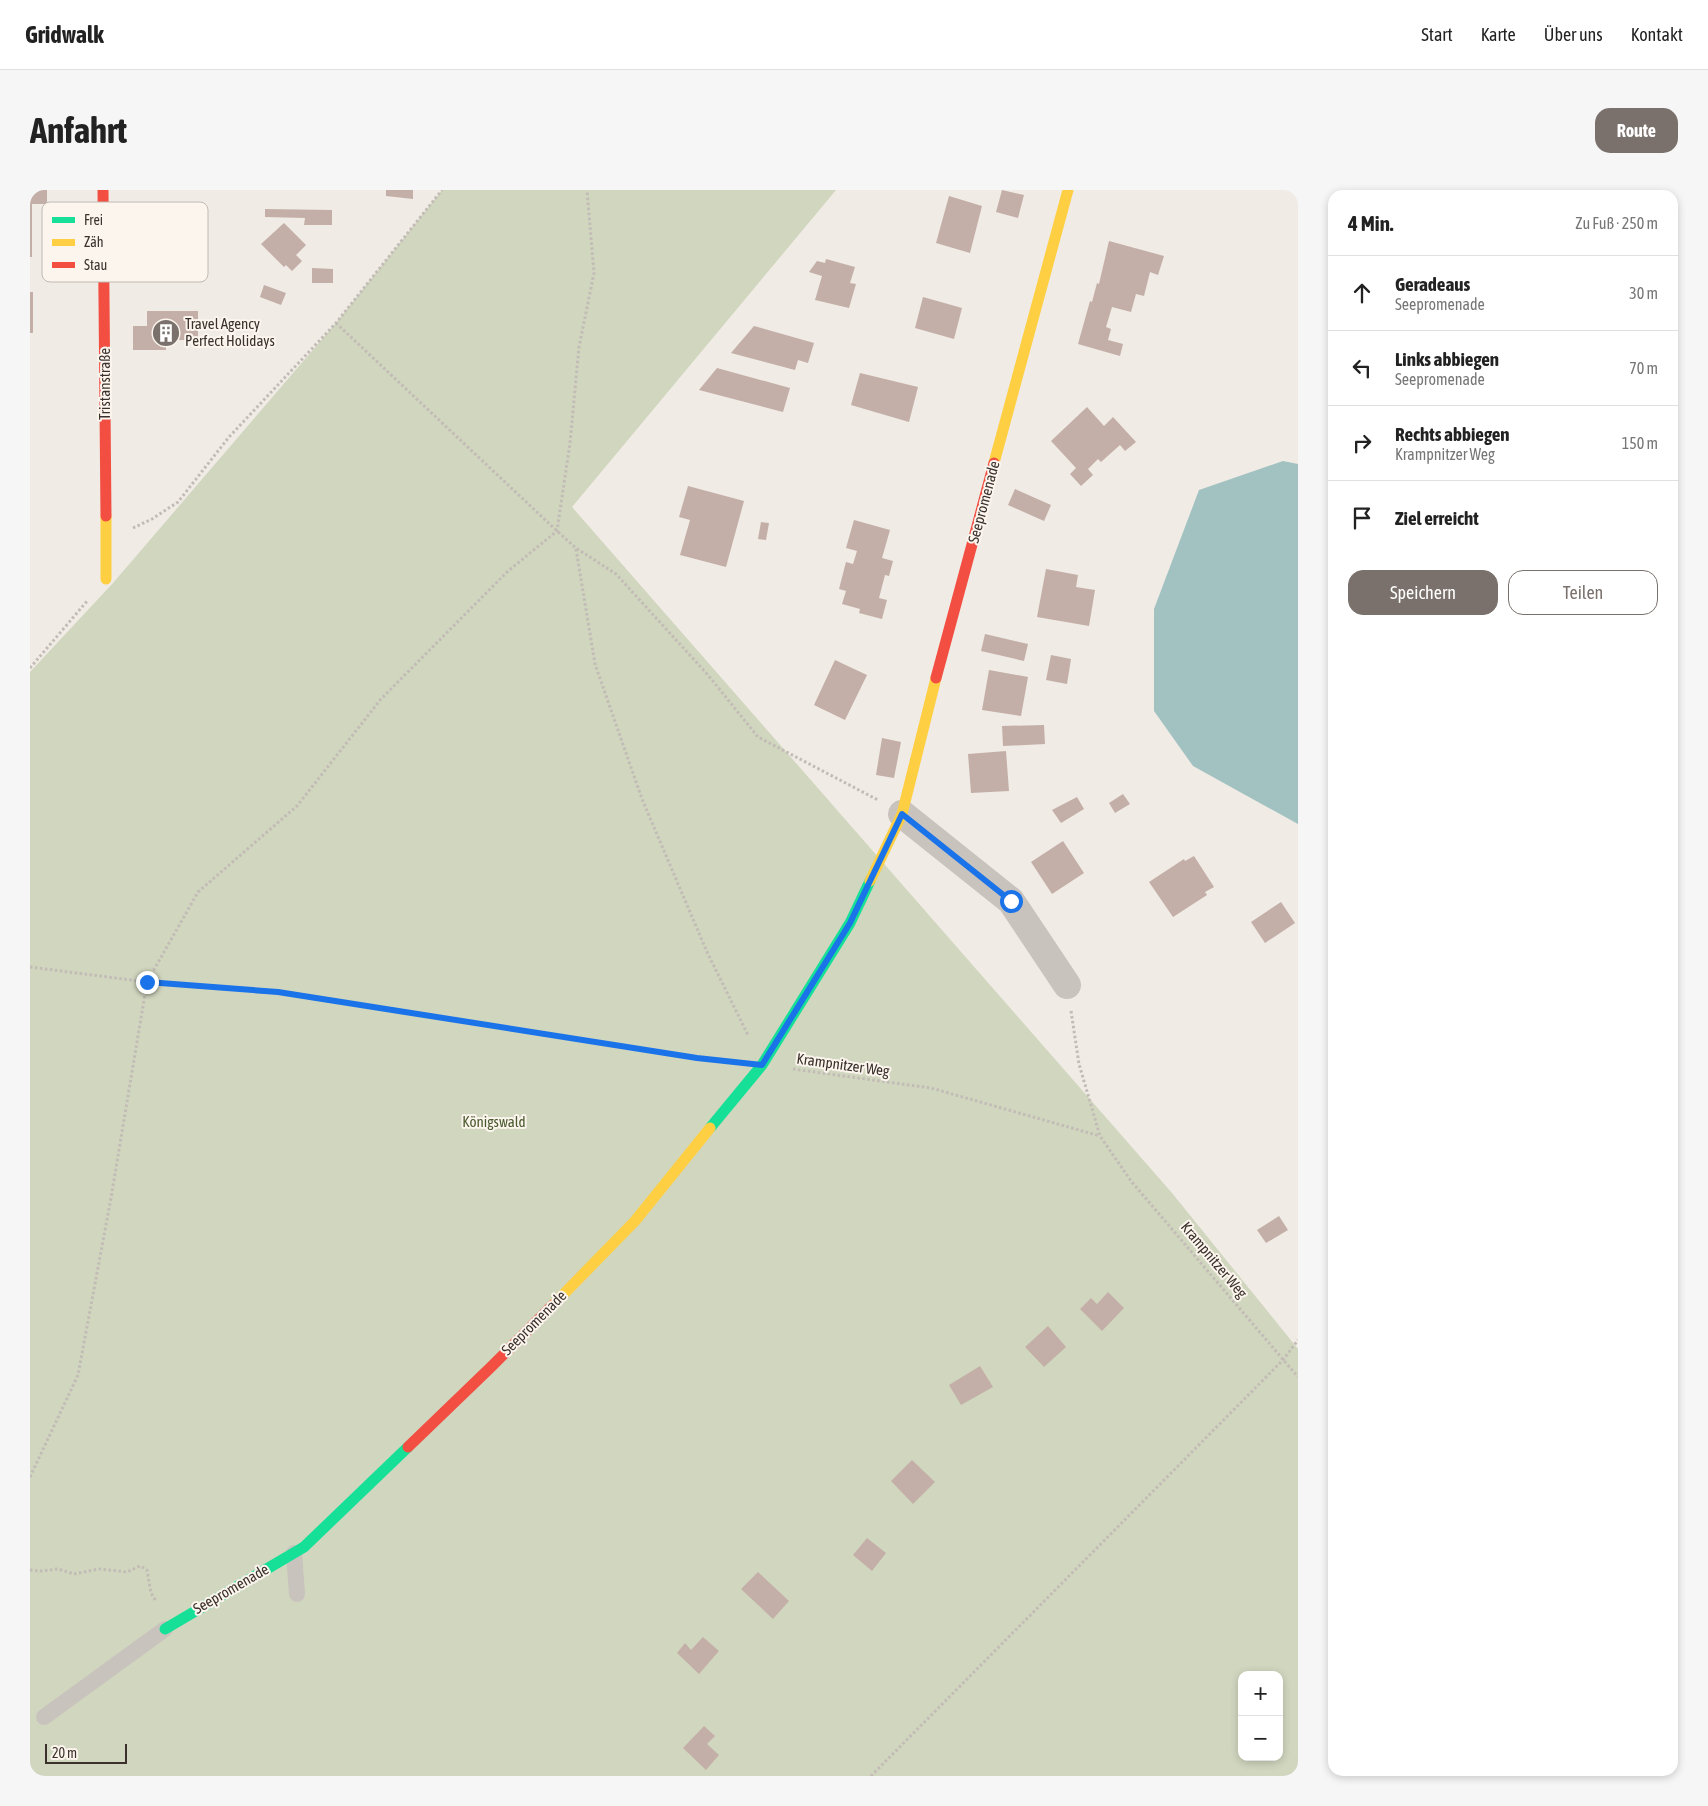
<!DOCTYPE html>
<html lang="de">
<meta charset="utf-8">
<style>
:root{--surface:#fff;--page:#f6f6f6;--text:#222;--muted:#767676;--line:#e0e0e0;--accent:#7a716c}
body{margin:0;font-family:"Asap Condensed",sans-serif;background:var(--page);color:var(--text)}
.controls{position:absolute;right:15px;bottom:15px;display:grid;overflow:hidden;border-radius:10px;box-shadow:0 2px 8px #0003}
.controls button{width:45px;height:45px;display:grid;place-items:center;padding:0;border:0;border-bottom:1px solid var(--line);background:var(--surface);color:var(--text);font:25px sans-serif}
.scale{position:absolute;left:15px;bottom:12px;width:82px;box-sizing:border-box;padding-left:5px;border:2px solid #3b302b;border-top:0;font-size:14px;line-height:18px;white-space:nowrap;color:#3b302b;-webkit-text-stroke:4px #fbf5ee;paint-order:stroke}
.stop{position:absolute;width:15px;height:15px;margin:-11px;border:4px solid #1a73e8;border-radius:50%;background:#fff}
.stop.end{background:#1a73e8;border-color:#fff;box-shadow:0 1px 5px #0008}
.list{margin:0;padding:0;list-style:none}
h2{display:flex;justify-content:space-between;align-items:center;height:65px;margin:0;padding:0 20px;font-size:21px}
h2 small{font-size:16px;font-weight:400;color:var(--muted)}
.list li{display:grid;grid-template-columns:32px 1fr auto;gap:15px;align-items:center;box-sizing:border-box;height:75px;padding:0 20px;border-top:1px solid var(--line)}
.list b{display:block;font-size:19px;white-space:nowrap}
.list p{margin:0;font-size:16px;white-space:nowrap;color:var(--muted)}
.list em{font-size:16px;font-style:normal;color:var(--muted)}
.actions{display:flex;gap:10px;padding:15px 20px}
.actions a{flex:1;padding:11px 0;border:1px solid var(--accent);border-radius:15px;text-align:center;font-size:18px;color:var(--accent)}
.actions .main{background:var(--accent);color:#fff}
.icon{flex:none;width:28px;height:28px;fill:none;stroke:currentColor;stroke-width:2;stroke-linecap:round;stroke-linejoin:round}
.map{position:relative;flex:none;width:1268px;height:1586px;overflow:hidden;border-radius:15px}
header{display:flex;align-items:center;gap:30px;box-sizing:border-box;height:70px;padding:0 25px;background:var(--surface);border-bottom:1px solid var(--line)}
header strong{font-size:24px}
nav{display:flex;gap:28px;margin-inline-start:auto;font-size:18px}
.intro{display:flex;align-items:center;justify-content:space-between;box-sizing:border-box;height:120px;padding:0 30px}
h1{margin:0;font-size:35px}
.button{padding:12px 22px;border-radius:15px;background:var(--accent);color:#fff;font-size:18px;font-weight:700}
main{display:flex;gap:30px;padding:0 30px}
aside{flex:1;background:var(--surface);border-radius:15px;box-shadow:0 2px 8px #0003}
.map>svg:first-child{display:block}
</style>
<header>
<strong>Gridwalk</strong>
<nav><a>Start</a><a>Karte</a><a>Über uns</a><a>Kontakt</a></nav>
</header>
<div class="intro"><h1>Anfahrt</h1><a class="button">Route</a></div>
<main>
<div class="map">
<svg width="1268" height="1586" viewBox="0 0 1268 1586">
<rect width="100%" height="100%" fill="#f0ebe5"/>
<path fill="#d1d6bf" fill-rule="evenodd" d="M412,0H806L542,317L1142,1003L1268,1159V1586H0V482L83,393L306,133ZM1212,1485H1249V1567H1212Z"/>
<path fill="#a1c2c1" d="M1253,271L1268,274V634L1163,576L1124,521V419L1169,300Z"/>
<path fill="#c3afa7" d="M0,0H17V14H2V67H0Z
M356,0H383V9L356,6Z
M972,0L994,5L988,28L966,22Z
M919,6L952,16L940,63L906,53Z
M235,19L302,20V35H274L275,28L235,27Z
M254,33L276,55L266,65L272,71L262,81L256,75L254,77L231,54Z
M1079,51L1134,66L1128,85L1120,82L1114,106L1106,104L1101,122L1082,117L1076,137L1081,139L1078,150L1093,154L1090,166L1048,154L1060,111L1062,112L1067,93L1069,94Z
M796,69L825,77L820,93L826,94L819,118L785,110L792,86L779,82L787,71L795,73Z
M282,78L303,79V93H282Z
M234,95L256,103L251,115L230,107Z
M0,102H3V143H0Z
M893,107L932,118L924,149L885,138Z
M117,121H168V150H136V160H103V136H117Z
M724,136L784,153L778,173L768,170L765,180L701,163Z
M687,178L760,198L753,222L669,200Z
M830,183L888,197L879,232L821,215Z
M1057,217L1074,236L1083,227L1106,252L1095,261L1090,255L1071,272L1068,269L1058,279L1063,285L1051,296L1040,284L1046,278L1021,251Z
M658,296L714,311L696,377L650,365L660,330L649,327Z
M985,299L1021,315L1014,331L978,315Z
M824,330L860,340L852,368L863,371L859,386L855,385L849,408L857,410L852,429L829,423L830,419L812,414L816,401L809,399L816,372L823,374L827,361L816,358Z
M731,332L739,333L736,350L728,349Z
M1016,379L1048,385L1046,397L1065,400L1059,436L1007,427Z
M955,444L998,454L994,471L951,461Z
M1021,465L1041,469L1037,494L1016,490Z
M805,470L837,485L815,530L784,515Z
M959,480L998,487L991,526L952,520Z
M1014,535L1015,554L973,556L972,536Z
M852,548L871,552L864,588L846,585Z
M976,561L979,601L941,603L938,564Z
M1093,604L1100,614L1085,623L1079,613Z
M1047,607L1054,619L1031,633L1022,620Z
M1033,651L1054,683L1022,704L1001,672Z
M1164,666L1184,697L1175,702L1177,705L1143,727L1119,692L1154,669L1155,671Z
M1251,712L1265,733L1235,753L1221,732Z
M1249,1026L1258,1040L1236,1053L1227,1040Z
M1078,1102L1094,1118L1072,1141L1050,1119L1061,1108L1067,1114Z
M1018,1136L1036,1157L1014,1177L995,1157Z
M950,1176L963,1197L931,1215L919,1195Z
M882,1270L905,1292L883,1314L861,1291Z
M837,1348L856,1363L842,1381L823,1365Z
M728,1382L759,1411L743,1429L711,1399Z
M673,1447L689,1461L669,1484L647,1463L655,1453L661,1460Z
M674,1536L685,1546L677,1554L689,1565L676,1580L653,1558Z"/>
<g fill="none" stroke-linecap="round" stroke-linejoin="round">
<path stroke="#c2bbb6" stroke-width="3" stroke-dasharray="2.5 2.5" stroke-linecap="butt" d="M306,133L527,341L546,358L586,384L678,485L728,547L848,610
M103,338L122,329L148,312L199,247L306,133L412,0
M546,359L565,474L612,609L677,762L718,845
M0,478L58,410
M0,777L117,792L248,803L667,868L700,871
M1041,821L1049,874L1070,946L1101,991L1268,1187
M763,879L901,898L1070,946
M0,1287L48,1185L81,1008L117,792L168,702L267,616L351,509L478,381L527,341L540,253L549,157L564,83L557,0
M0,1380L10,1381L28,1379L44,1384L69,1379L97,1382L110,1376L117,1380L121,1403L126,1411
M841,1586L1253,1170L1268,1150"/>
<path stroke="#c9c3be" stroke-width="16" d="M264,1363L267,1404
M14,1527L135,1439"/>
<path stroke="#c9c3be" stroke-width="28" d="M872,624L981,711L1037,795"/>
<path stroke="#16e098" stroke-width="11" d="M680,938L732,875L820,733L840,691
M135,1439L274,1357L378,1257"/>
<path stroke="#ffcf43" stroke-width="11" d="M964,273L1038,0
M76,326V389
M840,691L872,624L906,488
M523,1115L605,1031L680,938"/>
<path stroke="#f24e42" stroke-width="11" d="M73,0L76,326
M906,488L964,273
M378,1257L461,1177L523,1115"/>
</g>
<g fill="none" stroke-linecap="round" stroke-linejoin="round">
<path stroke="#1a73e8" stroke-width="6" d="M117,792L248,802L667,868L732,875L820,733L872,624L981,711"/>
</g>
<defs>
<symbol id="building-disc" viewBox="-11 -11 22 22"><circle r="9.5" fill="#7a716c" stroke="#fbf5ee"/><path d="M-4-6H4V6H1V3H-1V6H-4ZM-2.5-4.3h1.7v1.8h-1.7ZM.8-4.3h1.7v1.8H.8ZM-2.5-1h1.7V.8h-1.7ZM.8-1h1.7V.8H.8Z" fill="#fff"/></symbol>
</defs>
<g fill-rule="evenodd">
<use href="#building-disc" x="120" y="127" width="32" height="32"/>
</g>
<g text-anchor="middle" stroke-width="4" stroke-linejoin="round" paint-order="stroke">
<g font-size="15" fill="#3b302b" stroke="#fbf5ee" text-anchor="start">
<text x="155" y="139">Travel Agency<tspan x="155" dy="17">Perfect Holidays</tspan></text>
</g>
<g font-size="15" fill="#3b302b" stroke="#fbf5ee">
<text transform="translate(75 194) rotate(-90)" y="5">Tristanstraße</text>
<text transform="translate(954 312) rotate(-75)" y="5">Seepromenade</text>
<text transform="translate(813 875) rotate(8)" y="5">Krampnitzer Weg</text>
<text transform="translate(1184 1070) rotate(50)" y="5">Krampnitzer Weg</text>
<text transform="translate(504 1133) rotate(-45)" y="5">Seepromenade</text>
<text transform="translate(201 1399) rotate(-30)" y="5">Seepromenade</text>
</g>
<g font-size="15" fill="#4a5a2e" stroke="#fbf5ee">
<text x="464" y="937">Königswald</text>
</g>
</g>
<rect x="12" y="12" width="166" height="80" rx="8" fill="#fbf5ee" stroke="#c1bab4" stroke-width="1"/>
<rect x="22" y="27" width="23" height="6" fill="#16e098"/>
<rect x="22" y="49" width="23" height="7" fill="#ffcf43"/>
<rect x="22" y="72" width="23" height="6" fill="#f24e42"/>
<g font-size="14" fill="#3b302b">
<text x="54" y="35">Frei</text>
<text x="54" y="57">Zäh</text>
<text x="54" y="80">Stau</text>
</g>
</svg>
<div class="controls">
<button>+</button>
<button>−</button>
</div>
<div class="scale">20 m</div>
<div class="stop" style="left:981px;top:711px"></div>
<div class="stop end" style="left:117px;top:792px"></div>
</div>
<aside>
<h2>4 Min.<small>Zu Fuß · 250 m</small></h2>
<ul class="list">
<li><svg class="icon" aria-label="ahead" viewBox="0 0 24 24"><path d="M12 20V5M6 11l6-6 6 6"/></svg><div><b>Geradeaus</b><p>Seepromenade</p></div><em>30 m</em></li>
<li><svg class="icon" aria-label="left" viewBox="0 0 24 24"><path d="M17 20v-9H6M10 6l-5 5 5 5"/></svg><div><b>Links abbiegen</b><p>Seepromenade</p></div><em>70 m</em></li>
<li><svg class="icon" aria-label="right" viewBox="0 0 24 24"><path d="M7 20v-9h11M14 6l5 5-5 5"/></svg><div><b>Rechts abbiegen</b><p>Krampnitzer Weg</p></div><em>150 m</em></li>
<li><svg class="icon" aria-label="arrive" viewBox="0 0 24 24"><path d="M6 21V4h12l-3 4 3 4H6"/></svg><div><b>Ziel erreicht</b></div></li>
</ul>
<div class="actions"><a class="main">Speichern</a><a>Teilen</a></div>
</aside>
</main>
